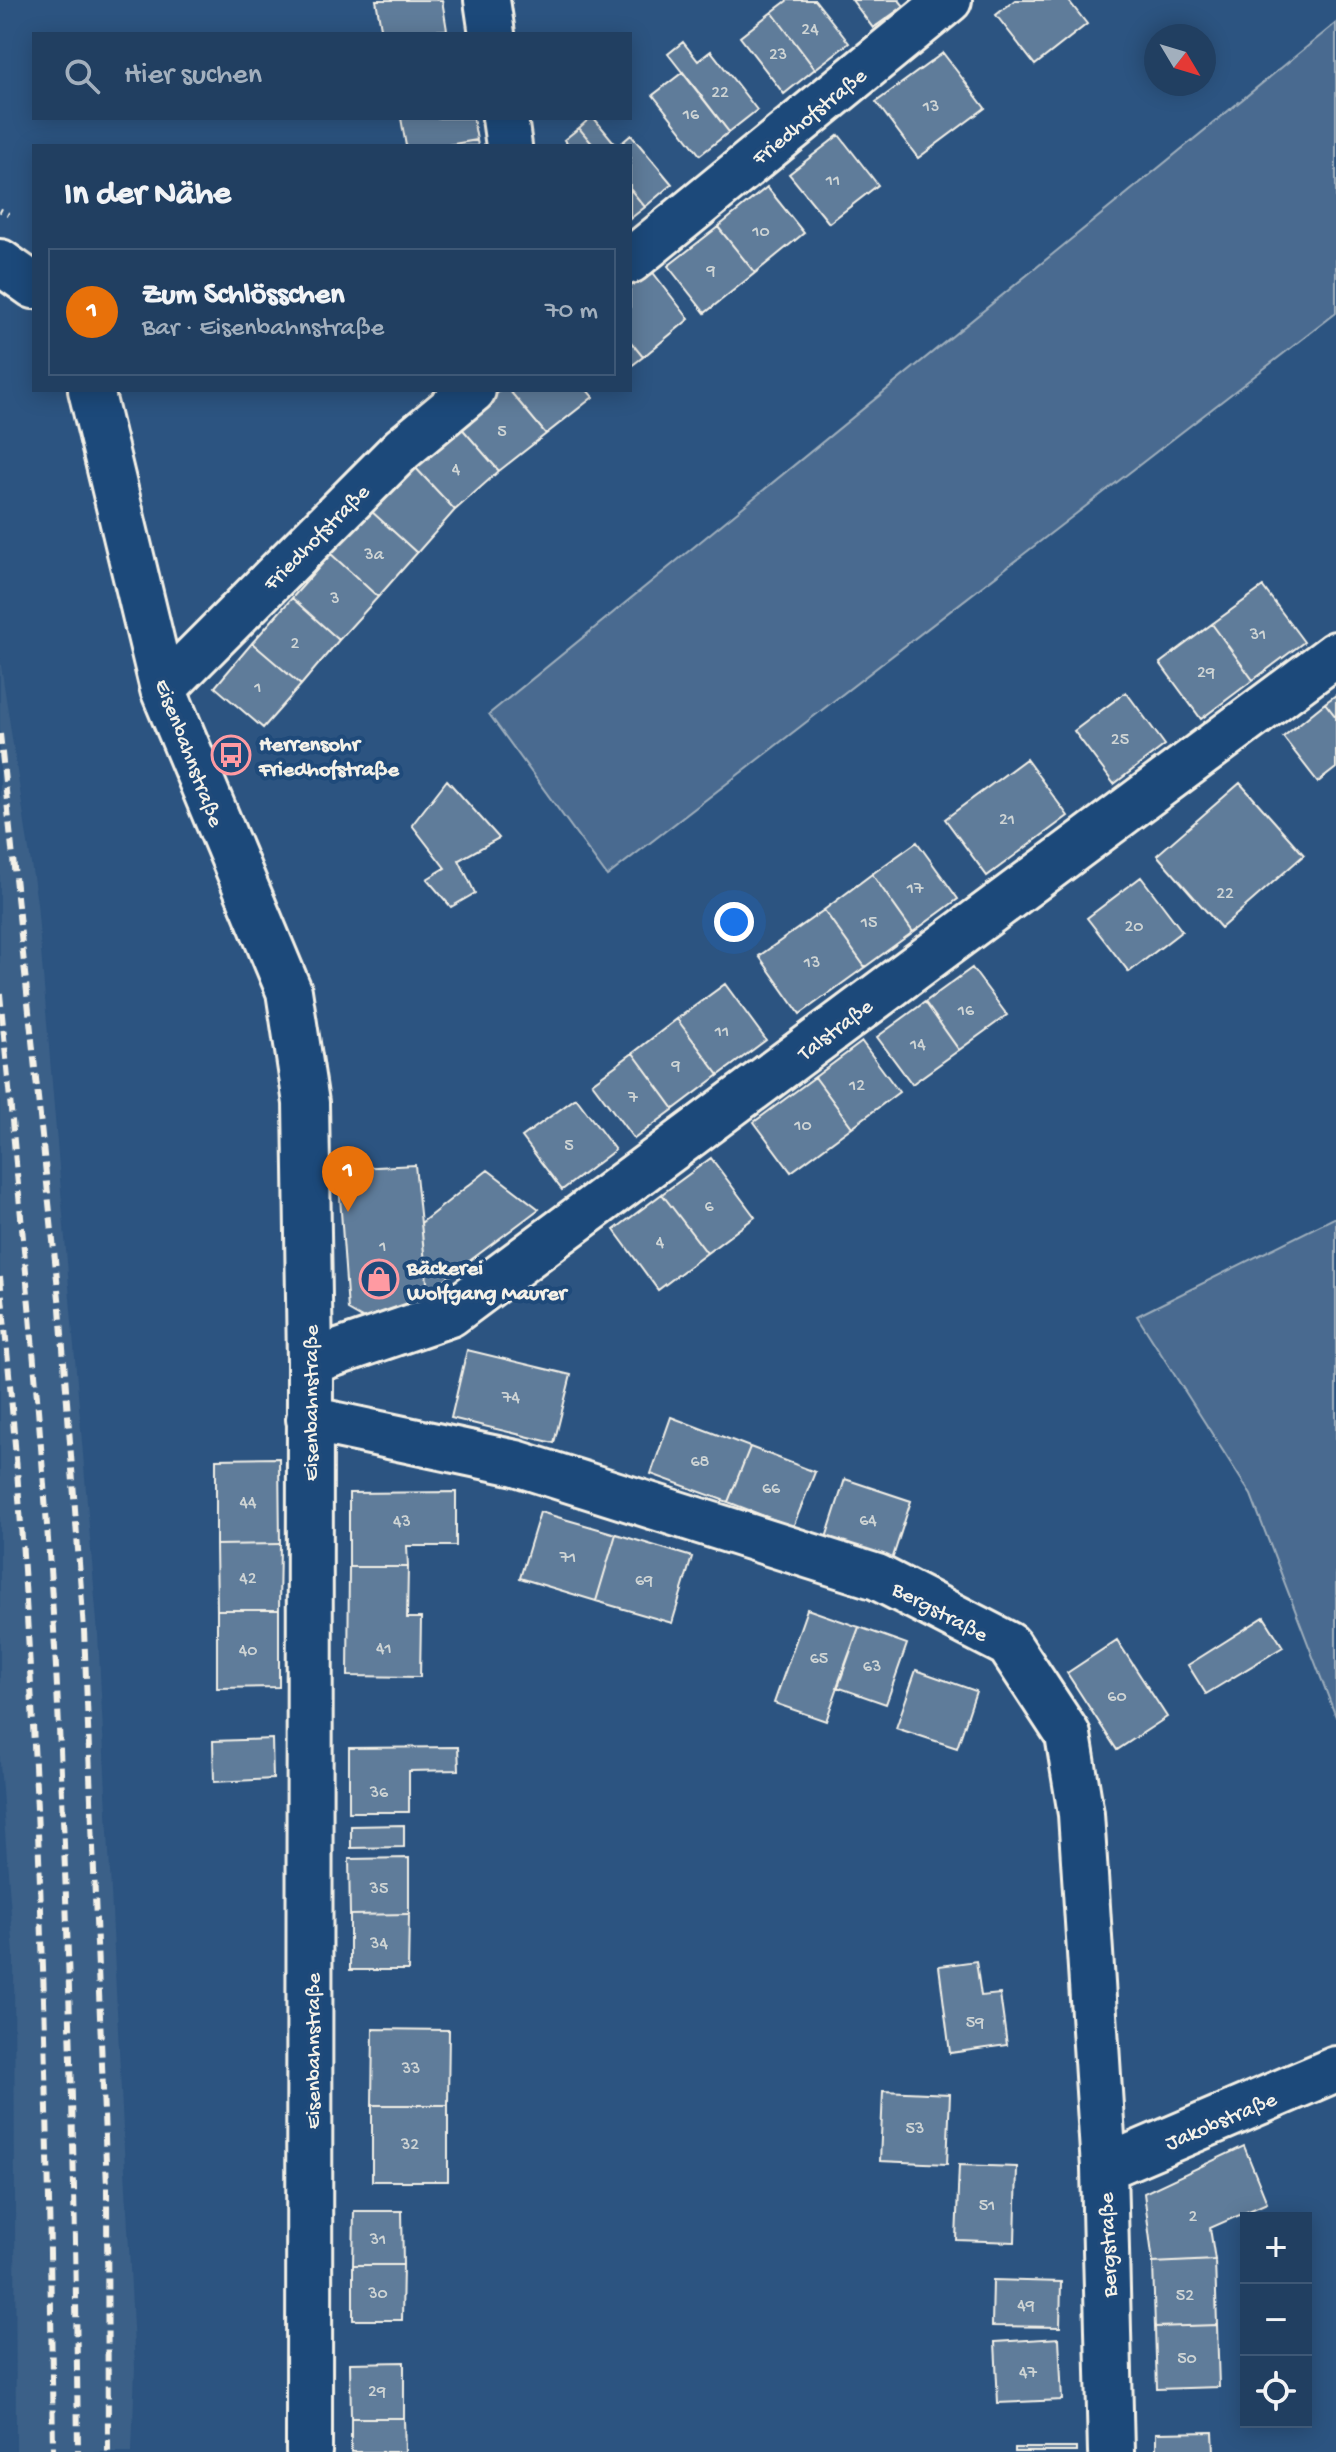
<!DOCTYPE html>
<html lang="de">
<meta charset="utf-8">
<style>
:root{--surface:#213f61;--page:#294667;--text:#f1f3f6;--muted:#a2afbd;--line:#3e5876;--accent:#95b2f1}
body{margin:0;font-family:"Gochi Hand",sans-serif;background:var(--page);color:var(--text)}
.controls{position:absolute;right:24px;bottom:24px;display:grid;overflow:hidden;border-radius:0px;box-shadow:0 4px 20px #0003}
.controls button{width:72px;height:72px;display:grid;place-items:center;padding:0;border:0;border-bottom:2px solid var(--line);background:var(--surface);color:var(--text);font:40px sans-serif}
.compass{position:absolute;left:1144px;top:24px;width:72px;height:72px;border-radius:50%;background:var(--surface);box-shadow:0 4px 20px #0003;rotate:128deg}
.you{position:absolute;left:734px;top:922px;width:28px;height:28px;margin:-20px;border:6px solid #fff;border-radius:50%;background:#1a73e8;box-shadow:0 0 0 12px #1a73e833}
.badge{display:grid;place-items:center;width:52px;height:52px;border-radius:50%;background:var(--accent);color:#fff;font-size:26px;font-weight:700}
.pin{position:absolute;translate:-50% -66px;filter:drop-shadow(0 2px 4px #0008)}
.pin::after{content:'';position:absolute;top:42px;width:28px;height:24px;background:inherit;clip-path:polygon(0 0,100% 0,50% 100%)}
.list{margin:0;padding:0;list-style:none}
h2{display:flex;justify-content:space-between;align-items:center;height:104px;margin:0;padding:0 32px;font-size:34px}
h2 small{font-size:26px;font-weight:400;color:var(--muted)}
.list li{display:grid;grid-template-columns:52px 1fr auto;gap:24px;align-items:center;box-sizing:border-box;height:128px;margin:0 16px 16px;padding:0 16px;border:2px solid var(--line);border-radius:0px}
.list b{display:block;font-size:30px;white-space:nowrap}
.list p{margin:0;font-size:26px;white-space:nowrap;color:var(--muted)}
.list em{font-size:26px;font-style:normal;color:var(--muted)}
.icon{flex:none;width:44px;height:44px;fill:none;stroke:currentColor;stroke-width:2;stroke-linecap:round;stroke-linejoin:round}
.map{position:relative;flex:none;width:1336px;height:2452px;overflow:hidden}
.search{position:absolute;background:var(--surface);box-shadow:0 4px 20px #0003;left:32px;top:32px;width:600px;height:88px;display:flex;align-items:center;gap:20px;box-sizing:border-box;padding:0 28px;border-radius:0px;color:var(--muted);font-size:30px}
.panel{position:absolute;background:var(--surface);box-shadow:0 4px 20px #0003;left:32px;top:144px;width:600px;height:248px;border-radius:0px}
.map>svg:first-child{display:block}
</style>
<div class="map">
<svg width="1336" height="2452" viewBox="0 0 1336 2452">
<rect width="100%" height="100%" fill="#2c5481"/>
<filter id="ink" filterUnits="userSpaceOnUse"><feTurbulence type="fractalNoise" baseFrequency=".0125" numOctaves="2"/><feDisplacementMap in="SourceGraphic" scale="16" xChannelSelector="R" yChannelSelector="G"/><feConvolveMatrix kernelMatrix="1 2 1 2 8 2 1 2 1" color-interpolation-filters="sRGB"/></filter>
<g filter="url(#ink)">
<path fill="#3b6088" d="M0,659L37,903L98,1634L135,2367L132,2452H16L14,1954L0,1763Z"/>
<path fill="#496b90" stroke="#9eaebc" stroke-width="2" d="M1336,23V313L607,876L489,714Z
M1336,1217V1717L1251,1495L1137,1316Z"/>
<path fill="#5e7b9a" stroke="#f4f1e8" stroke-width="2" d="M376,0H442L447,30L382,34Z
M788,0H815L849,43L815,69L772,12Z
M852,0H899L904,6L873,28Z
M1015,0H1068L1087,24L1035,65L996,15Z
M772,12L815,69L784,94L740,37Z
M683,42L698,61L711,51L757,110L729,132L668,54Z
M943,53L985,108L918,158L876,102Z
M683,72L729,132L700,155L653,95Z
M401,118H473L477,140L442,146H406Z
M590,118H594L617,146H594L579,128Z
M579,128L594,146H569L564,140Z
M631,135L672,184L645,207L630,189V146H618Z
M839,135L878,185L829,223L789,174Z
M477,140L478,146H442Z
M767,187L804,233L755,273L718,227Z
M630,189L645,207L630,219Z
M718,227L755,273L705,313L668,266Z
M651,270L689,319L643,357L630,341V287Z
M630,341L643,357L630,367Z
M501,390H509L546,434L499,471L459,425Z
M509,390H587L593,397L546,434Z
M459,425L499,471L455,510L413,465Z
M413,465L455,510L417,553L370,510Z
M370,510L417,553L378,597L331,554Z
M331,554L378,597L339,640L292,598Z
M1263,587L1304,642L1253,680L1212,624Z
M292,598L339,640L301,685L252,643Z
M1212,624L1253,680L1201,719L1160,663Z
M252,643L301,685L263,728L215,687Z
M1126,692L1165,745L1114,784L1074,731Z
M1336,695V717L1325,703Z
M1325,703L1336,717V768L1318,782L1283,737Z
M1026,759L1068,816L987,876L945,819Z
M447,780L499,838L459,860L475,893L451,907L427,879L445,868L412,825Z
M1240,783L1304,855L1221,928L1157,855Z
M917,842L958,899L913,932L872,874Z
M872,874L913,932L865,967L824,910Z
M1141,877L1182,931L1129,972L1087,918Z
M824,910L865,967L800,1014L759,956Z
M972,968L1007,1015L959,1050L925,1002Z
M725,984L766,1040L719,1075L677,1019Z
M925,1002L959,1050L912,1084L877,1037Z
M677,1019L719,1075L674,1109L633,1053Z
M862,1042L899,1092L852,1127L815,1077Z
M633,1053L674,1109L634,1139L592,1083Z
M815,1077L852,1127L791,1172L754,1122Z
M576,1098L615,1150L562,1190L522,1137Z
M711,1158L755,1217L707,1253L662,1194Z
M415,1165L428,1292L378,1327L348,1310L338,1169Z
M488,1170L539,1209L428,1292L421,1223Z
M662,1194L707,1253L658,1290L614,1230Z
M467,1350L571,1375L554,1443L451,1418Z
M671,1417L750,1447L728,1502L651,1474Z
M750,1447L815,1472L793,1527L728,1502Z
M279,1458L280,1544L216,1545V1459Z
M845,1479L911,1501L892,1560L826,1538Z
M456,1492V1546H407L408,1567H349V1493Z
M540,1512L616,1534L596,1601L520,1578Z
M616,1534L692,1557L672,1623L596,1601Z
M280,1544L279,1610H217L216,1545Z
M349,1567H408L407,1618H421L420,1677L348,1676Z
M807,1609L859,1627L826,1721L774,1703Z
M217,1610H279V1687L217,1688Z
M1264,1617L1283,1647L1206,1694L1188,1665Z
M859,1627L907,1644L886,1704L837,1687Z
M1117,1640L1167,1717L1117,1750L1067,1673Z
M916,1670L976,1691L957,1748L896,1728Z
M272,1739L273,1779L214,1782L213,1741Z
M458,1747L459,1770L409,1771V1812H349V1748Z
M404,1825V1847L351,1848V1826Z
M409,1858V1914L350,1915L349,1859Z
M409,1914L408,1970H350V1915Z
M976,1961L981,1996L1000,1994L1007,2045L950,2053L939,1966Z
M373,2029L449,2030L448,2105H372Z
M883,2091L950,2094L947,2164L880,2161Z
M372,2105H448V2181H372Z
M1244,2146L1267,2203L1210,2228L1215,2260L1153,2263L1144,2193Z
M959,2165L1017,2167L1015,2242L956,2240Z
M354,2211H402L403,2265H353Z
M1215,2260L1217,2325L1155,2327L1153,2263Z
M353,2265H403L402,2320H353Z
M993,2280L1061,2282L1060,2327L992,2326Z
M1217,2325L1219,2387L1157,2389L1155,2327Z
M1059,2338L1062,2400L998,2403L995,2342Z
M404,2362V2418H351L350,2363Z
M351,2418H404L405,2452H351Z
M1213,2432L1214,2452H1156V2433Z
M1015,2448H1076V2452H1015Z"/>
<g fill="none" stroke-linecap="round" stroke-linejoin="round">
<defs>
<path id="street" d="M487,0L492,34
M505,118L509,146
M630,261L949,0
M0,262L34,286
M91,390L163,689L289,991L306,1103L310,1362L309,2452
M163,689L402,449L473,390
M310,1362L450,1314L1336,654
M309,1419L516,1463L877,1577L1009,1645L1068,1735L1081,1814L1104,2168L1111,2452
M1104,2168L1336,2069"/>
</defs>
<use href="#street" stroke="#f4f1e8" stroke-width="50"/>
<path stroke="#f4f1e8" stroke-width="5" stroke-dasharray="2 6" stroke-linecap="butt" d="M0,210L13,217"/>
<use href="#street" stroke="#1f4a7a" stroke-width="44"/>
<path stroke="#f4f1e8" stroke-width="6" stroke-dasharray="12 6" stroke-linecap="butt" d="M0,734L60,1308L84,1630L107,2186L108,2452
M0,994C20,1206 41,1418 54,1630C69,1904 75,2178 78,2452
M0,1277C39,1667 48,2060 53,2452"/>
</g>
</g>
<defs>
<symbol id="bus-ring" viewBox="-11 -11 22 22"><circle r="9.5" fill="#1f4a7a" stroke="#ff9aa2" stroke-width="1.5"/><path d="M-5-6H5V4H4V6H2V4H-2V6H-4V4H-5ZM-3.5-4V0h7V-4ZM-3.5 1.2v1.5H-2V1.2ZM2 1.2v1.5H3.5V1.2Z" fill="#ff9aa2"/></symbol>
<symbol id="shop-ring" viewBox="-11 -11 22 22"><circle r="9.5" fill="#1f4a7a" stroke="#ff9aa2" stroke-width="1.5"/><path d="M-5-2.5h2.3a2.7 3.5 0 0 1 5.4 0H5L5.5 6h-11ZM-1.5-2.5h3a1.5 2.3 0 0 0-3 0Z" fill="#ff9aa2"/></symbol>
</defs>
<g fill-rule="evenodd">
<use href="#bus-ring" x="209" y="733" width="44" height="44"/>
<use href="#shop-ring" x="357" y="1257" width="44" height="44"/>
</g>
<g text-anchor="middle" stroke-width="8" stroke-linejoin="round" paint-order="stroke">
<g font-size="18" fill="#ced4d4">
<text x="810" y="34">24</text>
<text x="778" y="59">23</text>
<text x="720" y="97">22</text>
<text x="931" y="111">13</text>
<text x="691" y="119">16</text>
<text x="833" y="185">11</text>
<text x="761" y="236">10</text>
<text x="711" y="275">9</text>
<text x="502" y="436">5</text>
<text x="456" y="474">4</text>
<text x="374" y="559">3a</text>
<text x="335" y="603">3</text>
<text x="1258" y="639">31</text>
<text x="295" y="648">2</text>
<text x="1206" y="677">29</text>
<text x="258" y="692">1</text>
<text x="1120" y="744">25</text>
<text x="1007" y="824">21</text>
<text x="915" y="893">17</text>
<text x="1225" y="898">22</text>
<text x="869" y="927">15</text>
<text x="1134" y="931">20</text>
<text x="812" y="967">13</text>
<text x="966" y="1015">16</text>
<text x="722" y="1036">11</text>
<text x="918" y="1049">14</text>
<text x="676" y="1070">9</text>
<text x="857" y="1090">12</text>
<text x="633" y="1102">7</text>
<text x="803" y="1130">10</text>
<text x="569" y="1150">5</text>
<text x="709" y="1211">6</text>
<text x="660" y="1247">4</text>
<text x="383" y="1251">1</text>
<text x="511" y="1402">74</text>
<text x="700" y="1466">68</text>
<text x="771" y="1493">66</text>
<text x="248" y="1507">44</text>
<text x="868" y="1525">64</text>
<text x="402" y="1526">43</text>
<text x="568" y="1562">71</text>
<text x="248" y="1583">42</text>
<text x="644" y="1585">69</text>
<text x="384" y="1653">41</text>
<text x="248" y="1655">40</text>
<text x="819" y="1663">65</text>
<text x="872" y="1671">63</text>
<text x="1117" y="1701">60</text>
<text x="379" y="1797">36</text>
<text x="379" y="1893">35</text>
<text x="379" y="1948">34</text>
<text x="975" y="2027">59</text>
<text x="411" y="2073">33</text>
<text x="915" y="2133">53</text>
<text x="410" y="2149">32</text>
<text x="987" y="2210">51</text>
<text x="1193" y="2221">2</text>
<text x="378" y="2244">31</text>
<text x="378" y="2298">30</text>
<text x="1185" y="2300">52</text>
<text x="1026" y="2310">49</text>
<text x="1187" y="2363">50</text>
<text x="1028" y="2377">47</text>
<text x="377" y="2396">29</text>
</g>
<g font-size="22" fill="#f4f1e8" stroke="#1f4a7a">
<text transform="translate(808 115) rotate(-39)" y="8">Friedhofstraße</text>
<text transform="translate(315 536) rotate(-45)" y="8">Friedhofstraße</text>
<text transform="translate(191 752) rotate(69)" y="8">Eisenbahnstraße</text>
<text transform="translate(834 1028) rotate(-37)" y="8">Talstraße</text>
<text transform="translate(309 1403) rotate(-90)" y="8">Eisenbahnstraße</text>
<text transform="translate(941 1610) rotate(28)" y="8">Bergstraße</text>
<text transform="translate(311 2051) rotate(-90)" y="8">Eisenbahnstraße</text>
<text transform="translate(1220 2119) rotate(-23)" y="8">Jakobstraße</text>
<text transform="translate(1106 2245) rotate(-92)" y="8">Bergstraße</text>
</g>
<g font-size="22" font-weight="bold" fill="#f4f1e8" stroke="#1f4a7a" text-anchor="start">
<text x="259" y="750">Herrensohr<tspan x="259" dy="25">Friedhofstraße</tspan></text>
<text x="407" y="1274">Bäckerei<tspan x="407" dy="25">Wolfgang Maurer</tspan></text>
</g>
</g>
</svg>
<div class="controls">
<button>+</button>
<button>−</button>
<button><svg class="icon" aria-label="locate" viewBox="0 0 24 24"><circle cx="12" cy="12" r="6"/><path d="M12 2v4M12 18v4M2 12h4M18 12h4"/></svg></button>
</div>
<svg class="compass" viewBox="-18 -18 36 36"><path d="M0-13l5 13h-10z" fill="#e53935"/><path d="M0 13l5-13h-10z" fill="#a2afbd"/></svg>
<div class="you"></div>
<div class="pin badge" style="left:348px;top:1212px;background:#e8710a">1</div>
<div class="search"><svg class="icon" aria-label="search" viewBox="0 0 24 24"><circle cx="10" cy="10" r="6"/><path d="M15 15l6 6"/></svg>Hier suchen</div>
<section class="panel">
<h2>In der Nähe<small></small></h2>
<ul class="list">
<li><span class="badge" style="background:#e8710a">1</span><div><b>Zum Schlösschen</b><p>Bar · Eisenbahnstraße</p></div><em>70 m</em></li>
</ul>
</section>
</div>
